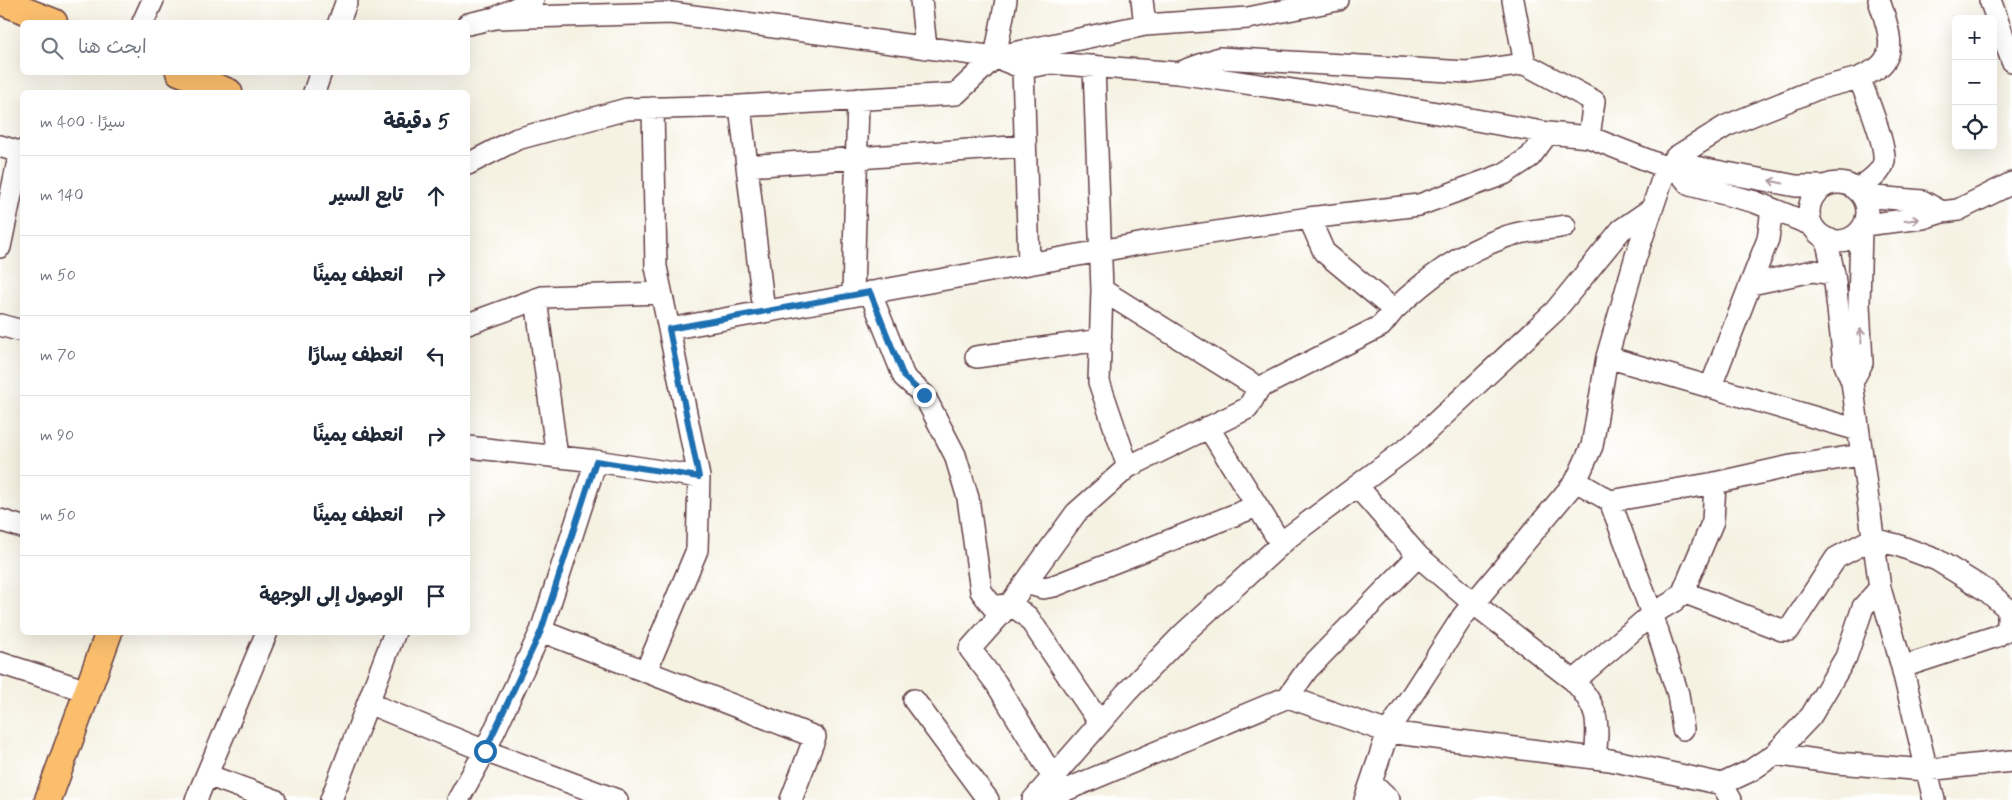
<!DOCTYPE html>
<html lang="ar">
<meta charset="utf-8">
<style>
:root{--surface:#fff;--page:#f2f2f3;--text:#1f2937;--muted:#747a83;--line:#e0e1e3}
body{margin:0;font-family:Mynerve,"Playpen Sans Arabic",sans-serif;background:var(--page);color:var(--text);direction:rtl}
.controls{position:absolute;right:15px;top:15px;display:grid;overflow:hidden;border-radius:8px;box-shadow:0 5px 20px #0002}
.controls button{width:45px;height:45px;display:grid;place-items:center;padding:0;border:0;border-bottom:1px solid var(--line);background:var(--surface);color:var(--text);font:25px sans-serif}
.stop{position:absolute;width:15px;height:15px;margin:-11px;border:4px solid #1f6fb2;border-radius:50%;background:#fff}
.stop.end{background:#1f6fb2;border-color:#fff;box-shadow:0 1px 5px #0008}
.list{margin:0;padding:0;list-style:none}
h2{display:flex;justify-content:space-between;align-items:center;height:65px;margin:0;padding:0 20px;font-size:21px}
h2 small{font-size:16px;font-weight:400;color:var(--muted)}
.list li{display:grid;grid-template-columns:32px 1fr auto;gap:15px;align-items:center;box-sizing:border-box;height:80px;padding:0 20px;border-top:1px solid var(--line)}
.list b{display:block;font-size:19px;white-space:nowrap}
.list em{font-size:16px;font-style:normal;color:var(--muted)}
.icon{flex:none;width:28px;height:28px;fill:none;stroke:currentColor;stroke-width:2;stroke-linecap:round;stroke-linejoin:round}
.map{position:relative;flex:none;width:2012px;height:800px;overflow:hidden;direction:ltr}
.search{position:absolute;background:var(--surface);box-shadow:0 5px 20px #0002;left:20px;top:20px;width:450px;height:55px;display:flex;align-items:center;gap:12px;box-sizing:border-box;padding:0 18px;border-radius:8px;color:var(--muted);font-size:19px}
.panel{position:absolute;background:var(--surface);box-shadow:0 5px 20px #0002;left:20px;top:90px;width:450px;height:545px;border-radius:8px;direction:rtl}
.map>svg:first-child{display:block}
</style>
<div class="map">
<svg width="2012" height="800" viewBox="0 0 2012 800">
<rect width="100%" height="100%" fill="#fff"/>
<filter id="ink" filterUnits="userSpaceOnUse"><feTurbulence type="fractalNoise" baseFrequency=".02" numOctaves="2"/><feDisplacementMap in="SourceGraphic" scale="10" xChannelSelector="R" yChannelSelector="G"/><feConvolveMatrix kernelMatrix="1 2 1 2 8 2 1 2 1" color-interpolation-filters="sRGB"/></filter>
<filter id="wash" filterUnits="userSpaceOnUse"><feTurbulence type="fractalNoise" baseFrequency=".0096" numOctaves="4" result="noise"/><feDisplacementMap in="SourceGraphic" scale="20" xChannelSelector="R" yChannelSelector="G"/><feGaussianBlur stdDeviation="1.12" result="paint"/><feColorMatrix in="noise" values="0 0 0 0 0 0 0 0 0 0 0 0 0 0 0 0 0 1.4 0 .05"/><feComposite in="paint" operator="in"/></filter>
<g filter="url(#wash)">
<rect width="100%" height="100%" fill="#f5f2e2"/>
</g>
<g filter="url(#ink)">
<g fill="none" stroke-linecap="round" stroke-linejoin="round">
<defs>
<path id="minor" d="M921,0L926,48
M1142,0L1145,25
M1513,0L1525,64
M1990,0L2012,61
M495,18L671,13L995,57L1023,68L1051,63L1178,73L1387,104L1548,133L1589,137L1680,173L1690,185L1755,202L1812,225
M143,22L153,0
M339,22L347,0
M468,24L495,18L533,0
M995,57L1006,0
M1094,66L1102,290L1259,388L1381,326L1394,310
M1023,68L1029,264
M1181,72L1219,58L1467,72L1525,64L1594,101L1589,137
M1859,78C1866,74 1875,71 1880,66C1899,50 1885,20 1879,0
M314,92L321,72
M740,106L764,312
M653,108L656,267L669,329L1150,242L1309,218L1419,205L1504,174L1530,157L1548,133
M0,146L22,153
M468,164L517,139L627,109L740,106L956,94L995,57L1145,25L1248,18L1338,0
M747,166L1025,146
M1680,173L1695,167L1796,186H1824
M1809 212a29 29 0 1 1 58 0a29 29 0 1 1-58 0Z
M1863,196L1922,201L1942,212L1923,218L1864,225
M1942,212L1958,210L2012,183
M1309,218L1324,252L1394,310C1427,278 1461,253 1505,237C1523,230 1546,230 1565,226
M1826,238L1834,274L1844,362L1852,382L1880,588L1902,667L1934,800
M0,247L20,152
M1751,284L1813,271L1834,274
M870,292L904,377L924,395L955,455L968,498L981,591L993,607L1010,604L1076,513L1128,467L1099,382L1102,290
M853,295L858,99
M536,299L557,457
M468,324L542,297L661,293
M0,325L22,331
M976,357L1101,340
M1607,357L1858,430
M1852,382L1862,363L1859,304L1861,230
M1711,386L1768,239L1772,209
M1208,427L1281,544
M468,447L596,461L699,477
M596,461L541,631L485,751L617,800
M1128,467L1248,408L1259,388
M1576,481L1610,501L1715,483
M1357,486L1418,556L1473,603L1574,681L1652,614L1674,601L1683,592L1713,521L1715,483L1791,466L1861,455
M1610,501L1652,614L1678,694L1683,729
M0,520L22,527
M1025,583L1043,588L1054,586L1257,506
M1683,592L1782,630H1789L1836,558L1872,539L1897,545L1937,560L1987,591L2008,609V629L1997,636L1902,667
M541,631L815,737L791,800
M0,663L87,691
M646,671L697,550L699,477L669,329
M1574,681C1599,708 1599,722 1595,758
M1288,697L1307,670L1418,556
M914,700L988,800
M368,703L485,751L458,800
M1775,754L1837,763L1926,770L2012,761
M207,775L275,800
M1053,777L996,683L970,649L1010,604L1028,617L1100,723
M1371,783L1389,800
M1722,784L1750,771L1775,754L1811,716L1846,657L1863,607L1880,588
M196,800L267,632
M331,800L395,632
M1033,800L1126,693L1183,634L1290,536L1413,444L1555,311L1621,230L1650,210
M1042,800L1288,697L1388,732L1610,760L1722,784L1731,800
M1365,800L1388,732L1463,616L1576,481L1592,446L1607,357L1636,256L1666,168L1676,157L1726,126L1817,89L1859,78C1866,95 1886,144 1884,161C1882,174 1866,183 1857,189"/>
<path id="major" d="M0,1L54,22
M179,72L229,92
M48,800L109,632"/>
</defs>
<use href="#minor" stroke="#643f46" stroke-width="24"/>
<use href="#major" stroke="#643f46" stroke-width="29"/>
<use href="#minor" stroke="#fff" stroke-width="21"/>
<use href="#major" stroke="#fabe6d" stroke-width="26"/>
</g>
<defs><path id="oneway-shaft" d="M-6 0H5M1.5-3L5.5 0L1.5 3" fill="none" stroke-width="1.6" stroke-linecap="round" stroke-linejoin="round" transform="scale(1.25)"/></defs>
<g stroke="#ae9aa0">
<use href="#oneway-shaft" transform="translate(1776 182) rotate(-169)"/>
<use href="#oneway-shaft" transform="translate(1912 220) rotate(-7)"/>
<use href="#oneway-shaft" transform="translate(1861 336) rotate(-93)"/>
</g>
</g>
<g fill="none" stroke-linecap="round" stroke-linejoin="round" filter="url(#ink)">
<path stroke="#1f6fb2" stroke-width="6" d="M485,751L541,631L596,461L699,477L669,329L870,292L904,377L924,395"/>
</g>
</svg>
<div class="controls">
<button>+</button>
<button>−</button>
<button><svg class="icon" aria-label="locate" viewBox="0 0 24 24"><circle cx="12" cy="12" r="6"/><path d="M12 2v4M12 18v4M2 12h4M18 12h4"/></svg></button>
</div>
<div class="stop" style="left:485px;top:751px"></div>
<div class="stop end" style="left:924px;top:395px"></div>
<div class="search"><svg class="icon" aria-label="search" viewBox="0 0 24 24"><circle cx="10" cy="10" r="6"/><path d="M15 15l6 6"/></svg>ابحث هنا</div>
<section class="panel">
<h2>5 دقيقة<small>سيرًا · 400 m</small></h2>
<ul class="list">
<li><svg class="icon" aria-label="ahead" viewBox="0 0 24 24"><path d="M12 20V5M6 11l6-6 6 6"/></svg><div><b>تابع السير</b></div><em>140 m</em></li>
<li><svg class="icon" aria-label="right" viewBox="0 0 24 24"><path d="M7 20v-9h11M14 6l5 5-5 5"/></svg><div><b>انعطف يمينًا</b></div><em>50 m</em></li>
<li><svg class="icon" aria-label="left" viewBox="0 0 24 24"><path d="M17 20v-9H6M10 6l-5 5 5 5"/></svg><div><b>انعطف يسارًا</b></div><em>70 m</em></li>
<li><svg class="icon" aria-label="right" viewBox="0 0 24 24"><path d="M7 20v-9h11M14 6l5 5-5 5"/></svg><div><b>انعطف يمينًا</b></div><em>90 m</em></li>
<li><svg class="icon" aria-label="right" viewBox="0 0 24 24"><path d="M7 20v-9h11M14 6l5 5-5 5"/></svg><div><b>انعطف يمينًا</b></div><em>50 m</em></li>
<li><svg class="icon" aria-label="arrive" viewBox="0 0 24 24"><path d="M6 21V4h12l-3 4 3 4H6"/></svg><div><b>الوصول إلى الوجهة</b></div></li>
</ul>
</section>
</div>
